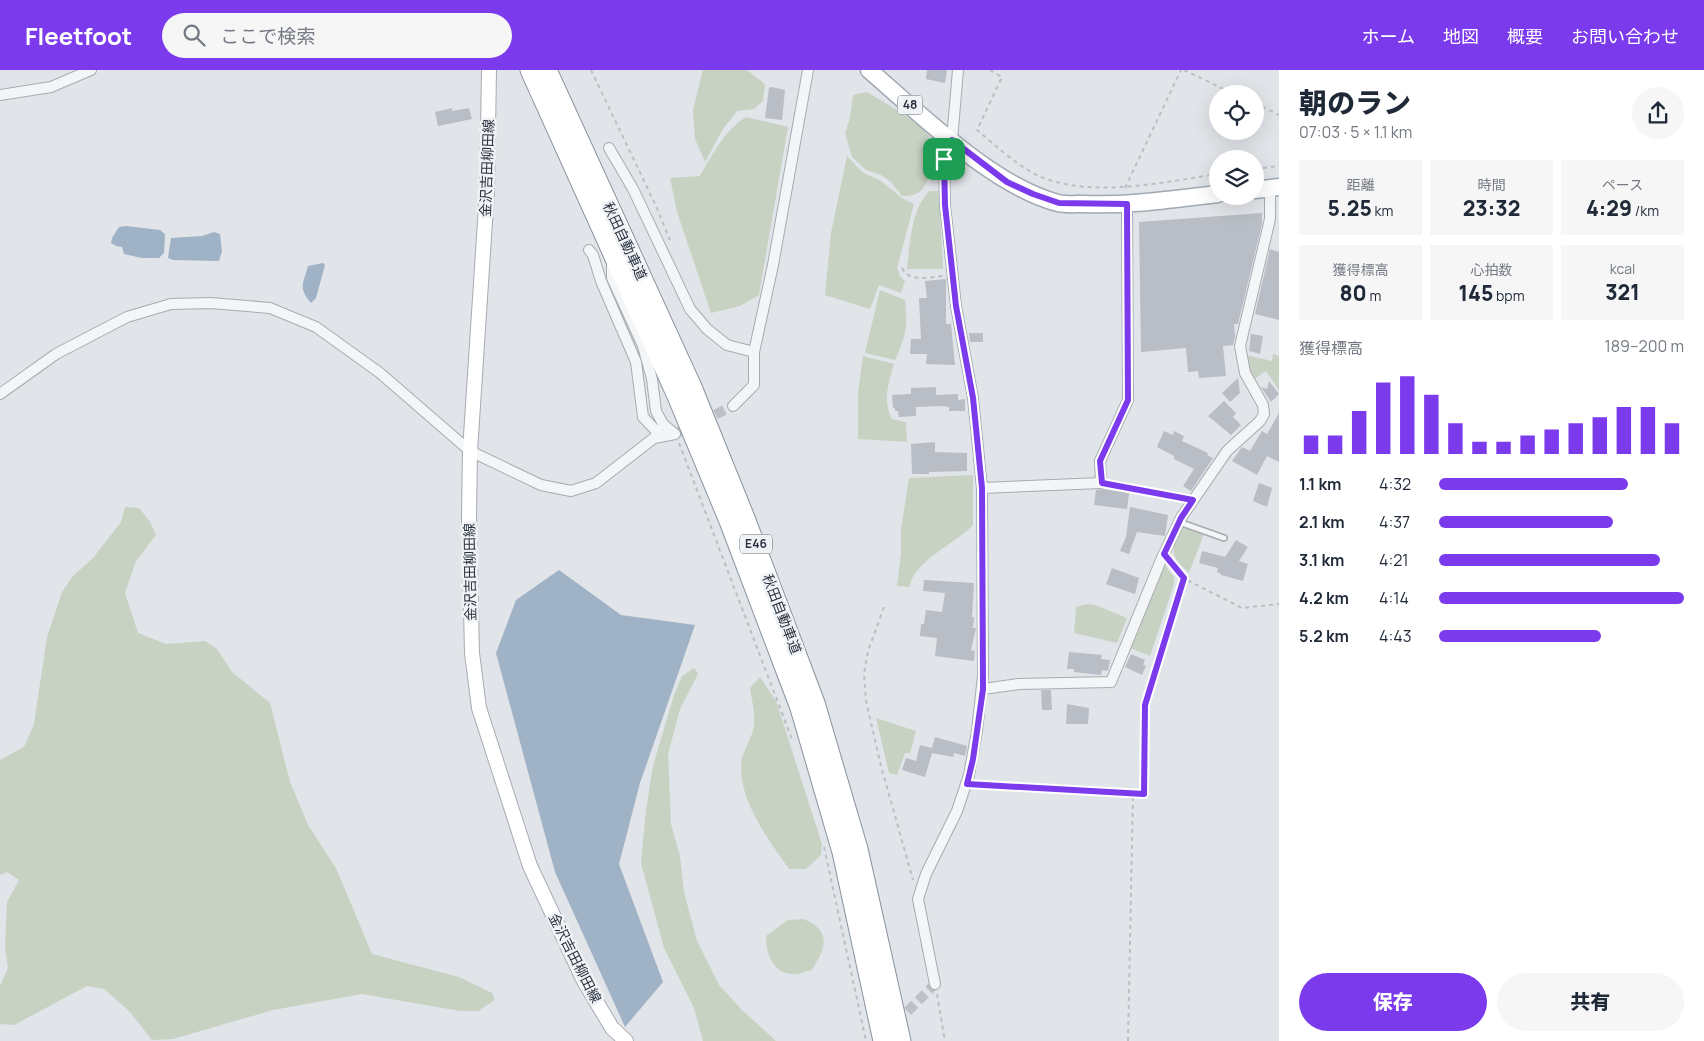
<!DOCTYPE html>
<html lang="ja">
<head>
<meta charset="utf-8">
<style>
	:root { --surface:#fff; --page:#f6f6f7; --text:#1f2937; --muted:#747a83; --accent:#7c3aed }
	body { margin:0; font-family:Manrope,"Noto Sans JP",sans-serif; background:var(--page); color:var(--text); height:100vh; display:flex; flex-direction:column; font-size:19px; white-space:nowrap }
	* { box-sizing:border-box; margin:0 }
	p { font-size:16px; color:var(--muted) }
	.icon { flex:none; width:28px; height:28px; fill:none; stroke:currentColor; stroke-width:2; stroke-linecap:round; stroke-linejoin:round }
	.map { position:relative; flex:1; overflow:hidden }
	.side { display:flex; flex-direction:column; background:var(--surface); width:425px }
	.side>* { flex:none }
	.controls { position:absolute; left:1209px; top:15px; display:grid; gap:10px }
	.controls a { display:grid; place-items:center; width:55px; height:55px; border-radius:50%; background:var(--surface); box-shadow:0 5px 20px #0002; font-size:25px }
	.pin { position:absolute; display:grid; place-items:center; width:42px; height:42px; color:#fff; margin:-21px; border-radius:10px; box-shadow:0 2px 8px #0006 }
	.round { display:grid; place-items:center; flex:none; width:52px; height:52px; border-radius:26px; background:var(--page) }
	.overview { display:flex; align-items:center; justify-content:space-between; height:85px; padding:0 20px }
	h1 { font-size:28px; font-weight:800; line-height:38px }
	.metrics { display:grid; grid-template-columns:repeat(3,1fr); gap:8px; height:85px; padding:5px 20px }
	.metrics div { display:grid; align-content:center; border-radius:0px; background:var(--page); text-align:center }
	.metrics b { font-size:21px; font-weight:800 }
	.metrics small { font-size:14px; font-weight:400 }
	.metrics p { font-size:14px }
	.chart { height:140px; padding:10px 20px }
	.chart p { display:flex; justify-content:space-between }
	.chart svg { width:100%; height:90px; margin-top:5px; stroke:var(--accent); stroke-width:6 }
	.button { display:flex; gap:10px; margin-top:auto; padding:10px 20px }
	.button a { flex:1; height:58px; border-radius:30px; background:var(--accent); color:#fff; font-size:20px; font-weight:800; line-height:58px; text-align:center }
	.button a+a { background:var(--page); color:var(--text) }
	ul { padding:0 20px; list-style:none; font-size:16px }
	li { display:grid; grid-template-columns:80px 60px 1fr; align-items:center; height:38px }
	li i { height:12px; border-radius:6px; background:var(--accent) }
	header { display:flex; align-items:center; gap:30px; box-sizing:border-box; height:70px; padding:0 25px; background:var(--accent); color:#fff }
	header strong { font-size:24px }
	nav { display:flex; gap:28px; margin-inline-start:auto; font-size:18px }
	.search { width:350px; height:45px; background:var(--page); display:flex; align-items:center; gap:12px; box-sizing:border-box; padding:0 18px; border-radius:28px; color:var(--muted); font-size:19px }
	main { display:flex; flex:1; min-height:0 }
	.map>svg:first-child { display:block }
</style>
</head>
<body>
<header>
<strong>Fleetfoot</strong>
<div class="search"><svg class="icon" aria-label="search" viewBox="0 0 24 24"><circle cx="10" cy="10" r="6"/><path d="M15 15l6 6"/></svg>ここで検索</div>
<nav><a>ホーム</a><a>地図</a><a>概要</a><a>お問い合わせ</a></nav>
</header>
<main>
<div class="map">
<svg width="1279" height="971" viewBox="0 0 1279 971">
	<rect width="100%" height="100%" fill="#e1e4e8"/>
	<path fill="#c7d2c3" d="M703,0H747L765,14L763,31L754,39L737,41L723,59L705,92L695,69L693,40Z
		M867,22C885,33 938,61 937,84C936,92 931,102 928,109C923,122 916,127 902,126L891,112L881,105L866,100L852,87L845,63L850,48L853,25Z
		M746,47L788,57L759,225L740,236L711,243L677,142L670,108L700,106C712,85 725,60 746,47Z
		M847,86L862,102L881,111L902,128L914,134L897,198L900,206L905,211L901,223L879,215L870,239L825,225L831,163Z
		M929,121H939L943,199H907C910,173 911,141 929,121Z
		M880,220L905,230C908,258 906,265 895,290L865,283Z
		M1273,284L1279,286V320L1266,301L1253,310L1246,285L1272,291Z
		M863,286L894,294C889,311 882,331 892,349L906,352L907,372L858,369V323Z
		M973,405V455C954,475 916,489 909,517L897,516L901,484V459L909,408Z
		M125,437L139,438L150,452L156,465L136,491L125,523L138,563L166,574L205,571L217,579L232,602L270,633L290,712L308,755L336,798L372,884L459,907L492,923L495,930L478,941H460L362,924L273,940L173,969L152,970L130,942L104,919L87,916L14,955L0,954V916L8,898L5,878L7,832L19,810L7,802L0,805V690L24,677L34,654L47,567L62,522L73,506L93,488L121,452Z
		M1182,455L1204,464L1189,503C1168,483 1171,480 1182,455Z
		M1165,495L1174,507V514L1150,586L1130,578Z
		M1087,534L1095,535L1127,548L1117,573L1074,563L1076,537Z
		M694,598L698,604L680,639L668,684L671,754L680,786L684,822L697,871L719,915L742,940L776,971H703L694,938L664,878L641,793L646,740L653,696L674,625L682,606Z
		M760,607L776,631L822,774L821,785L806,799H789C769,771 740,732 741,696C741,683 752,669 754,656C755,644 752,630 750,618Z
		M876,648L916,661L910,683H905L897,705L889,703Z
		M804,849C832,862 826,877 812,900C806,901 798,905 792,904C772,903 766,882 766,866L788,850Z"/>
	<path fill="#9fb2c6" d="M126,156L160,160L165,164L164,183L159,188H142L124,184L122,177L116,176L111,173L112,168L119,157Z
		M214,162L220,164L222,181L219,191L173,190L168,188L171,168L202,166Z
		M323,193L325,195L316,228L311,233C298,217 303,215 308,196Z
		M559,500L621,545L695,555L640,713L619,794L663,912L625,957L555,802L496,583L516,530Z"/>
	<path fill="#b9bdc5" d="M927,0H947L945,13L926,9Z
		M771,17L785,20L782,50L765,48L769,18Z
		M452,38V41L469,38L472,49L438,56L435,42Z
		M1262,143V154L1238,254H1234L1235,266L1233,275L1223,276L1226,306L1199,308L1198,301L1188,302L1186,278L1141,282L1139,152Z
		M1270,179L1279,182V250L1255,244Z
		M946,209V254H951L955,295L926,294L927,284H910L911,269H921L919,228H927L925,211Z
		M969,263H983V272H970Z
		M1251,264L1263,266L1260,284L1249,281Z
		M1238,308L1240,323L1230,332L1222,323Z
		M1269,311L1279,324L1271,332L1261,317L1267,319Z
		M936,317V325L958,324V330L965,329V341H949V337L941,336L916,337V346L899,347L898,341H895V338H893L892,325L911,324V318Z
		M1224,331L1236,343L1233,347L1241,355L1231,365L1208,346Z
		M1279,343V392L1267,386L1257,405L1232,391L1242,377L1250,381L1262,361L1267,364Z
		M1164,361L1173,365L1174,361L1184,366L1182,371L1208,383L1207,385L1213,388L1191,421L1183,416L1194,399L1174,389V386L1157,377Z
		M935,372V382L967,383V401L929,402V404H912L911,374Z
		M1259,413L1272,418L1267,437L1253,431Z
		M1104,419L1129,423L1127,439L1094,435L1096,420Z
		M1130,437L1168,445L1165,466L1137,462L1129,484L1120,481L1126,467Z
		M1236,470L1248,477L1239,491L1248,494L1243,511L1221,505V504L1217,502L1218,498L1199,493L1202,481L1225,487Z
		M1112,498L1139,508L1135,524L1106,514Z
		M924,510L974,513L972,547H974L973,558H976L971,580L975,581L974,591L935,586L937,568L920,566L921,554H924L926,540L942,542L945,523L923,521Z
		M1069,582L1102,585L1101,589L1110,590L1108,601L1102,600L1101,605L1074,602V599H1067Z
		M1131,584L1145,590L1143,595L1146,596L1142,605L1125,597Z
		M1041,620H1051L1052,640H1042Z
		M1067,634L1089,638L1088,654H1066Z
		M935,667L967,676L965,686L954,683L953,687L932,683L925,707L902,700L906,688L916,691L920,675L932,678Z"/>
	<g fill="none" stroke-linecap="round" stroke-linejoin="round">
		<path stroke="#bdc0c6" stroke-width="10" stroke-dasharray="10 5" stroke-linecap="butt" d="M675,364L733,336
			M897,952L935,914"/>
		<g stroke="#a7abb2" stroke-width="8">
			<path id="service" d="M1101,413L1193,430
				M1179,452L1224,468"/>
		</g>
		<g stroke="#a7abb2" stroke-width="12">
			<path id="minor" d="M0,25L51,17L91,0
				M609,78L633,119L690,239L707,259L727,275L754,282
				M589,180L593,185L601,211L636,292L643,347L661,366
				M612,193V208L643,276L652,309L656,341L663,354L675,364
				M0,324L56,284L127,247L171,234L211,233L270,238L316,257L380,303L470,381L541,415L571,421L596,413L654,368L675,364
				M733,336L754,315V282L773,195L808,0
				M982,418L1101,413L1100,391L1128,330L1127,134
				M983,619L1019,614L1111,612L1161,490L1181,448L1227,381L1260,351L1264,344L1263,335L1245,303L1240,276L1270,149V118
				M935,914L918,829L926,804L957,741L969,705L977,661L983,606L982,418L973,328L956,236L945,135L944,89L952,70L958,0"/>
		</g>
		<g stroke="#a7abb2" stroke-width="16">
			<path id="secondary" d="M489,0L487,121L470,381L469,446L472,583L479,638L530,796L584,911L612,958L626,971"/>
		</g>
		<g stroke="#a1a9b3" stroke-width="19">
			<path id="primary" d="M869,0C919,43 994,117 1058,133C1066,135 1076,134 1084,134C1129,136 1173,129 1218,124
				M1255,120L1279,117"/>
		</g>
		<g stroke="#89929e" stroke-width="21">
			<path id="motorway" d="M530,0L677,326L729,451L800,638L842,782L883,971
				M547,0L692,317L745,448L815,633L858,779L901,971"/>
		</g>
		<path stroke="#bbbec3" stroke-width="2" stroke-dasharray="4 4" stroke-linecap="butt" d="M591,0L656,136L670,170
			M990,0L1002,7L977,60C996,76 1023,101 1046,109C1098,127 1164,112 1218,104
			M1184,0L1234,24
			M1255,33L1279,45
			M1255,99L1279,96
			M1125,118L1181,0
			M902,198C910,213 929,207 943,206
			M679,373L793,672
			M1172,493L1183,508L1242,538L1279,534
			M884,537L868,581L864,604L866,631L881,696L913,810
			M977,715L1144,723L1145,635L1183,508
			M824,777L866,971
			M937,924L945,971
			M1128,971L1133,723"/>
		<use href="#service" stroke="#f3f5f7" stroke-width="5"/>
		<use href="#minor" stroke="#f3f5f7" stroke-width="10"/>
		<use href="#secondary" stroke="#fff" stroke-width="14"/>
		<use href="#primary" stroke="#fff" stroke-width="16"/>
		<use href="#motorway" stroke="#fff" stroke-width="19"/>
	</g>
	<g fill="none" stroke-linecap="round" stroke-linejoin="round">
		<g stroke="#fff" stroke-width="10">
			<path id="route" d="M952,70L1007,112L1033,124L1059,133L1127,134L1128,330L1100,391L1102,413L1193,430L1181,448L1164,484L1184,508L1145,635L1144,724L967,714L973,689L983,619L982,418L973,328L956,236L945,135L944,89Z"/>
		</g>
		<use href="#route" stroke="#7c3aed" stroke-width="6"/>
	</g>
	<g text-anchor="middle" stroke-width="5" stroke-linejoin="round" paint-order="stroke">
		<g fill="#f0f3f6" stroke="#666c76" stroke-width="1">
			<rect x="897.5" y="25.5" width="25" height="19" rx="4"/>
			<rect x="740" y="464.5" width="32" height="19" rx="4"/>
		</g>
		<g font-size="12" font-weight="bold" fill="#2b323f">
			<text x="910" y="39">48</text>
			<text x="756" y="478">E46</text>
		</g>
		<g font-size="14" fill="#2b323f" stroke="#f0f3f6">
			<text transform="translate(487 98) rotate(-88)" y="5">金沢吉田柳田線</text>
			<text transform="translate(625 171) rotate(65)" y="5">秋田自動車道</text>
			<text transform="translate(470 502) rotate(-91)" y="5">金沢吉田柳田線</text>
			<text transform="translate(782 544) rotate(69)" y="5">秋田自動車道</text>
			<text transform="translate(575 888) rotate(63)" y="5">金沢吉田柳田線</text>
		</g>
	</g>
</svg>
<div class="controls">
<a><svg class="icon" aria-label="locate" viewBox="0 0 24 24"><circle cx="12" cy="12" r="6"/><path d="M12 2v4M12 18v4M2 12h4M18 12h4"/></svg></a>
<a><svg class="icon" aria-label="layers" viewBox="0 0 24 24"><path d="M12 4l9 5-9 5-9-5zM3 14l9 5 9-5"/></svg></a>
</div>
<div class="pin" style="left:944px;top:89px;background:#1e9e55"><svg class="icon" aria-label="arrive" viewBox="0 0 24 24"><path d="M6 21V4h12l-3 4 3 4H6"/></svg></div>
</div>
<section class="side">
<div class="overview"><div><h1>朝のラン</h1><p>07:03 · 5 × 1.1 km</p></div><a class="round"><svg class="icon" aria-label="share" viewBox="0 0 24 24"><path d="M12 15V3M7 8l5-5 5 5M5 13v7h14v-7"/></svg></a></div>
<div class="metrics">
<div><p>距離</p><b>5.25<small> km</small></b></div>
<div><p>時間</p><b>23:32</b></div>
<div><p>ペース</p><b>4:29<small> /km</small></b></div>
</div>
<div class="metrics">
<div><p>獲得標高</p><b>80<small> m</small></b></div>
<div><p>心拍数</p><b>145<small> bpm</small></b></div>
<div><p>kcal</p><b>321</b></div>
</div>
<div class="chart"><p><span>獲得標高</span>189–200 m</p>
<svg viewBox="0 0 160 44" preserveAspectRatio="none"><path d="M5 44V35M15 44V35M25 44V23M35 44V9M45 44V6M55 44V15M65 44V29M75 44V38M85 44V38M95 44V35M105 44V32M115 44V29M125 44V26M135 44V21M145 44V21M155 44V29"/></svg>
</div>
<ul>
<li><b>1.1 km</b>4:32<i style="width:77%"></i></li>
<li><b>2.1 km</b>4:37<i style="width:71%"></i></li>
<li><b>3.1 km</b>4:21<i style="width:90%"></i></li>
<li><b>4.2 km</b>4:14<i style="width:100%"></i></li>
<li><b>5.2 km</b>4:43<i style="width:66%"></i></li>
</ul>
<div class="button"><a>保存</a><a>共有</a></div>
</section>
</main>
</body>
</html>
